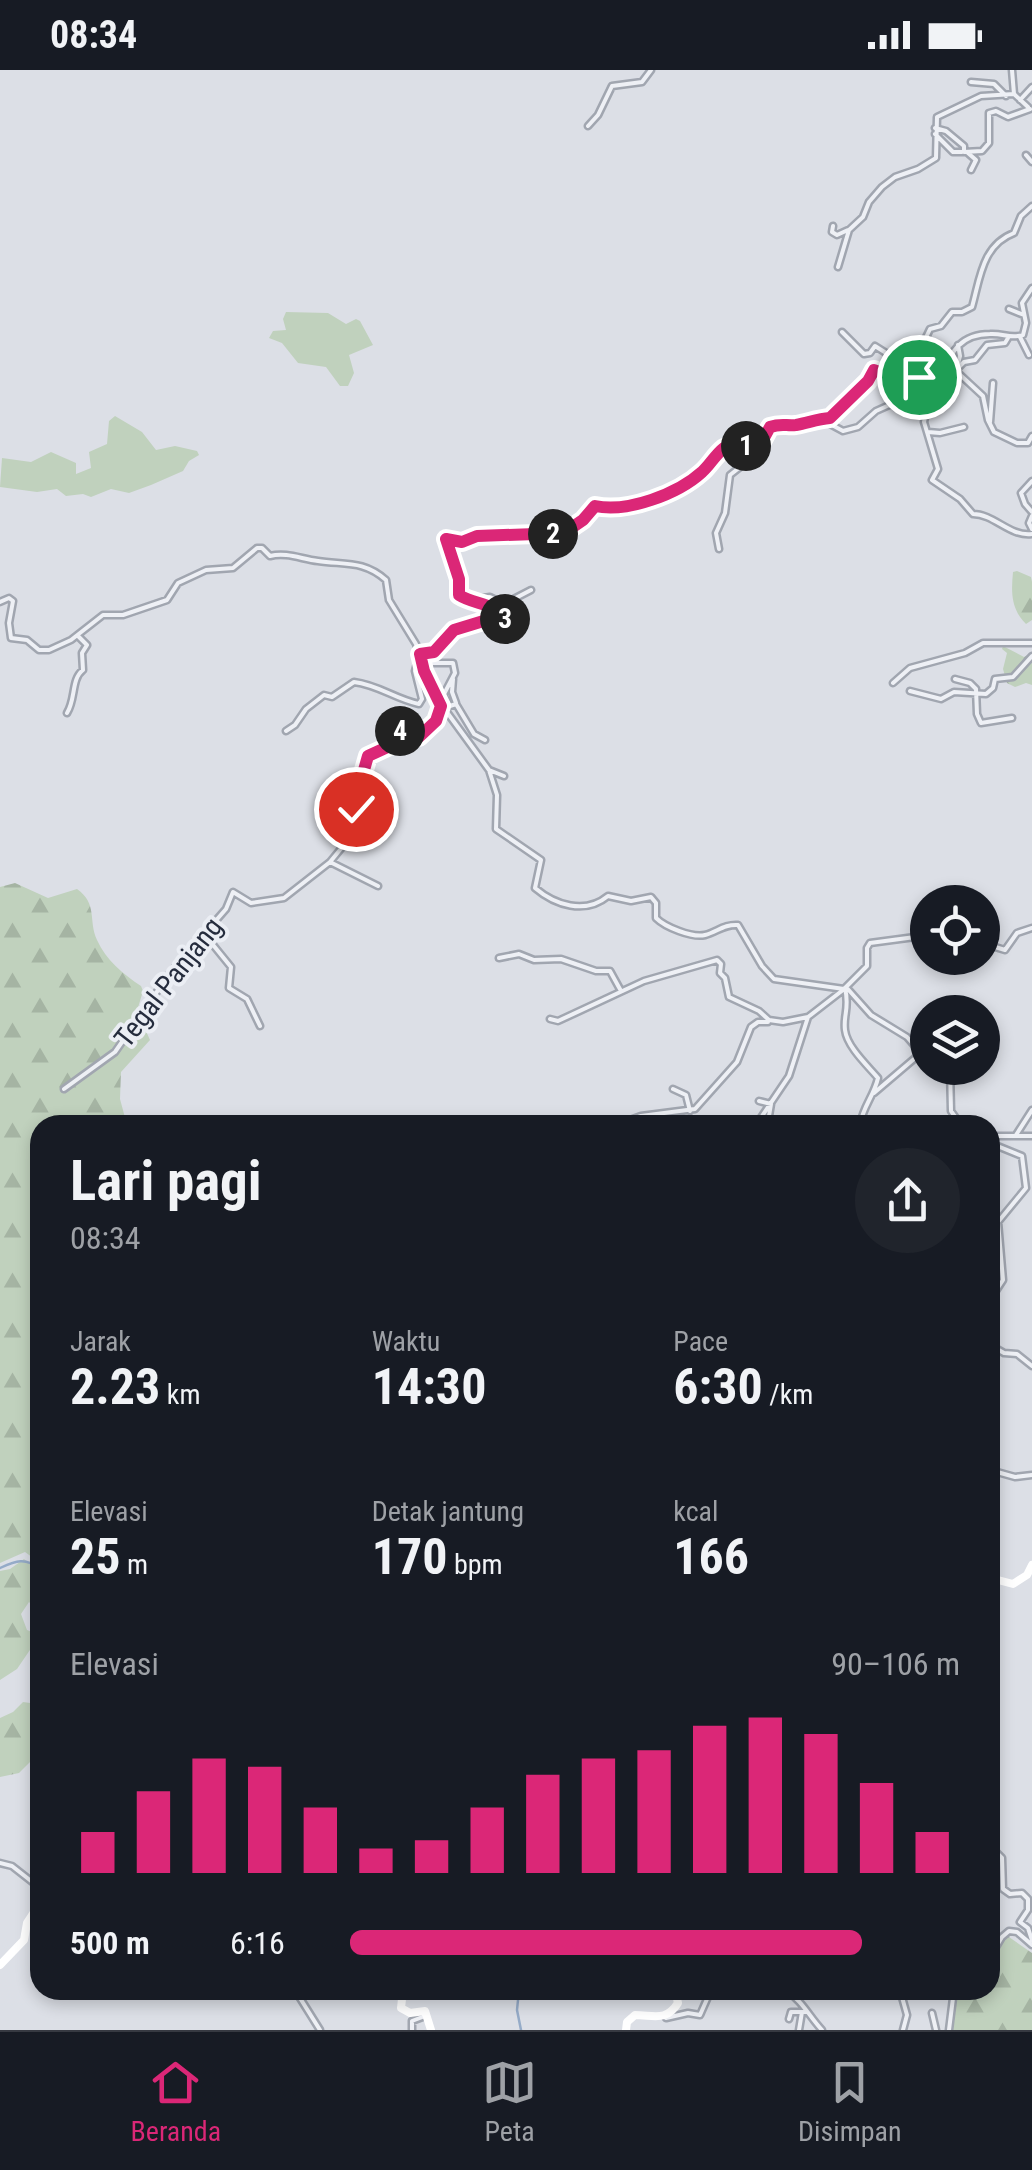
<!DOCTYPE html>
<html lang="id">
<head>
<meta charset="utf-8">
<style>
	:root { --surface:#171b24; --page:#20242c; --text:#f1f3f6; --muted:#9ea1a6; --line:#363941; --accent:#db2777 }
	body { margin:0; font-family:"Roboto Condensed",sans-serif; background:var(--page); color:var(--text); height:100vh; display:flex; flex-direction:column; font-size:38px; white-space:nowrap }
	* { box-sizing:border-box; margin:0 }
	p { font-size:32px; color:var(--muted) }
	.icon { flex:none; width:55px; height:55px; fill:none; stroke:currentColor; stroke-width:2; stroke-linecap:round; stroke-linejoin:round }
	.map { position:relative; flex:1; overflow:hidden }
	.panel { position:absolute; left:30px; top:1045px; width:970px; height:885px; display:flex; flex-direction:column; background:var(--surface); border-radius:30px; box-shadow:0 5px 15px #0003 }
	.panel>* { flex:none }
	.fabs { position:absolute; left:910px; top:815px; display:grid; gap:20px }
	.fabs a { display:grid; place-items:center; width:90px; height:90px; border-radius:50%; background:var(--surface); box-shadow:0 5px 15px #0003; font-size:50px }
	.pin { position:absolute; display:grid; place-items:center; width:85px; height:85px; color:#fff; margin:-42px; border:5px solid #fff; border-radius:50%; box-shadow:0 2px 10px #0007 }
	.km { position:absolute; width:50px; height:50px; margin:-25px; border-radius:50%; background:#222; color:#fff; font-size:28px; line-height:50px; text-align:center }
	.round { display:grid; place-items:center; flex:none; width:105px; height:105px; border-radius:52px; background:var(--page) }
	.head { display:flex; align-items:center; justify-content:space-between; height:170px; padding:0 40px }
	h1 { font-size:55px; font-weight:700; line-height:75px }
	.metrics { display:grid; grid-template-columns:repeat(3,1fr); gap:15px; height:170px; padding:10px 40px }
	.metrics div { display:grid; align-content:center }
	.metrics b { font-size:50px; font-weight:700 }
	.metrics small { font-size:28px; font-weight:400 }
	.metrics p { font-size:28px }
	.chart { height:280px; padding:20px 40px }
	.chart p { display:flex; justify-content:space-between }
	.chart svg { width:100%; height:180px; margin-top:10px; stroke:var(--accent); stroke-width:6 }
	ul { padding:0 40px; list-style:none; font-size:32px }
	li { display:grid; grid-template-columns:160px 120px 1fr; align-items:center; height:75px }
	li i { height:25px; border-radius:12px; background:var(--accent) }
	.status { display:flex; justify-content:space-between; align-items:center; height:70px; padding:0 50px; background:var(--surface); direction:ltr }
	.status svg { height:28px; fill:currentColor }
	.menu { display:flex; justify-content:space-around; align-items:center; height:140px; border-top:2px solid var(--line); background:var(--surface); font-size:28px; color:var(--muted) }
	.menu a { display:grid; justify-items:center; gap:5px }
	.menu .active { color:var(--accent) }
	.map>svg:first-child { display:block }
</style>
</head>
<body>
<div class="status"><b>08:34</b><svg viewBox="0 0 49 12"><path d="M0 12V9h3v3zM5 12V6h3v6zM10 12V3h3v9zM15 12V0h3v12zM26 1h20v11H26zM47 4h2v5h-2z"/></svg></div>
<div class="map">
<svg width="1032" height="1960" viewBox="0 0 1032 1960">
	<defs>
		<pattern id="forest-firs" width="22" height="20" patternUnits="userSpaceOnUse" patternTransform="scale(2.5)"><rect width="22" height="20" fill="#c0d1bd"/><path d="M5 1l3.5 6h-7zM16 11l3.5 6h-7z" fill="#a5b4a3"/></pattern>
	</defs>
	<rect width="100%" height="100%" fill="#dcdfe6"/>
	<path fill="#c0d1bd" d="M286,242L328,243L346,254L356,249L360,251L373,275L349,285L354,303L348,316H340L326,297L298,293L282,273L269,268L273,261L286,260L283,249Z
		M115,346L142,362L156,380L175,376L197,381L199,385L189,391L183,401L151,415L129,423L111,419L91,427L83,424L66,426L57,419L37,422L0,417L2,388L31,392L51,382L76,393V404L91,398L89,382L107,374L109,351Z"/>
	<path fill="url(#forest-firs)" d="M1017,501L1031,507L1032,512V550L1026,554C1011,539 1011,523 1013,502Z
		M1003,576L1024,587L1032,583V615L1026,613L1015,617L1007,613L1003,599L1007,583L1002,579Z
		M15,813L48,828L77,819C98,834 88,850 97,870C106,890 123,904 141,916L143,921L137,941L150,970L121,1002L120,1029L127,1055H40V1493L25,1482L0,1493V817Z
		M24,1489L40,1503V1543L29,1532L21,1544L27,1560L32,1562L34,1574L17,1599L0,1610V1501L10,1499Z
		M23,1632L30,1633L40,1646V1682L19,1703L0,1707V1648L13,1642Z
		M1006,1865L1032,1883V1960H953L955,1922L990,1920V1889Z"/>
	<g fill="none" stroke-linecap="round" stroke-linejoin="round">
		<path stroke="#95abc8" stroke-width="2.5" d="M0,1498C16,1491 25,1487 40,1499
			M519,1920L517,1940L521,1960"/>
		<g stroke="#a1a6b0" stroke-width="9">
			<path id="street" d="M1012,0L1014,24L1028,37
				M971,12L994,14L1006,26
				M1020,30L1032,17
				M588,56L598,45L612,16L642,12L651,0
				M935,58L946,61L964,76V82L982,81L989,73V43L996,41L1008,47L1030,39
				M935,64L953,82H962
				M968,83L976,90L971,100
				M1026,85L1032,92
				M833,156L832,162L837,165L848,160
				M838,197L849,160L863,147L869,132L882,117L895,107L918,99L936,88L937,47L981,26L1014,24
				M1009,239L1024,245
				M842,262L864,284L870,283L875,276L894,288V299
				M1020,267L1029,285
				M958,275L960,286L956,301L983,326L988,350L994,362L1017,373H1028L1032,366
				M958,298L964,292L975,290L987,275L1005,273L1008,268
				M901,299L903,279
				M928,307H918L911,299L930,259L941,256L952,242H962L972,237C980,209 982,175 1014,163L1021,146L1032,136
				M924,311L932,315L924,352L938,399L932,410L960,429L973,444C994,444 1010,467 1032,464
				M826,350C841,342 868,315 874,300C888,307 898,294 911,299
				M990,352L993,313
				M928,362L940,363L964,357
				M1032,411L1021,423L1025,434L1032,442
				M1032,446L1029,453L1032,459
				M719,479L716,463L725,443L730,405L744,394L753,379
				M476,529L490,527L504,534L531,520
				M0,532L9,528L13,531L9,553L11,568L27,570L39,580H49L71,570L103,545H123L167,530L178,513L206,500L233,498L257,478H262L270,486C287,482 301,489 318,491C344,495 364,490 386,510L389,530L416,574L424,601L441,636L436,651L419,667L400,661L394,674L367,689L362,707L353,721L358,758L330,792L284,828L251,833L233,822L226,839L170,903L115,982L64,1019
				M420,583L434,582L454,559L490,549L500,555L506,553C495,531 473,538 457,522L459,509L447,468L463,472L477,466L564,463L578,455L595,436C627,443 674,424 700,404C711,396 714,381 728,377C739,373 749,378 759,379L766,361L782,353L796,355L819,348L843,361L858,357L876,341L905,328L917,312L943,305C950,281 962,264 990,264C1003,263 1010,269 1023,265L1026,253L1022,233L1032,218
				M453,609L452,622L456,633
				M955,609L970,613L976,619L977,644L981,653L1012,648
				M893,613L910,598L965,583L983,573H1032
				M910,621L941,629L954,622L986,624L993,618L995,609L1013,607L1032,586
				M67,643C76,629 71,609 83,600L82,583L87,575L78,566
				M286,661L295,655L306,639L324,625L332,627L354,612C379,615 395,629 419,634L422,629L415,601L417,593H453L455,603L443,626
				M485,670L474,664L456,634L450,636L443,626L441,634L489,700L497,725L496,759L541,790L535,818C555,835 585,845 608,826L631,831L651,827L656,833V848C665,857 692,868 705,865C717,862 724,854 738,855L762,896L774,909L844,919
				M489,700L504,706
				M330,792L378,816
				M205,865L231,897L229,918L247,929L260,956
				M982,873L1005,880L1017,863L1032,858
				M499,888L519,884L534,890L561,889L596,901H610L621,921
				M846,917L871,945L907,967L921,983L928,985
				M845,918C850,938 843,945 845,960C847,977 868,996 878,1008C874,1026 863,1036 860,1055
				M550,949L558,951L644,911L717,890L721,894L720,903L725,908L729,927L759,941L769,950L783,952L808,947L843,920L867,896V878L870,873L915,867L928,868
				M950,998L951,1041L961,1055
				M673,1019L686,1025L690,1041
				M874,1023L921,983
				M759,1031L771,1034L768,1052
				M602,1050L619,1054L641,1046L695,1039L737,992L751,957L758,952H768
				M756,1055L789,1006L808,947
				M1016,1065L1032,1040
				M990,1066H1032
				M990,1073L1022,1086L1026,1118L998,1152L1003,1210L990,1230
				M990,1275L1004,1283L1017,1284L1032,1296
				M990,1400L1015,1407L1032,1405
				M990,1783L996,1782L1002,1788L1003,1819L1010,1824L1022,1823L1028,1829V1840L1020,1852L1028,1858L1032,1870
				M0,1793L12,1796L40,1818
				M990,1887L1002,1867L1009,1861L1017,1862L1032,1875
				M295,1920L320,1960
				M785,1920C803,1931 808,1945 822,1960
				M900,1920L907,1945L903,1960
				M932,1943L936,1960
				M666,1948L688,1943L700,1945L711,1920
				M789,1949L791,1942H805
				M412,1960V1951L425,1946
				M799,1960L802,1942
				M949,1960L954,1920"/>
		</g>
		<use href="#street" stroke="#eef0f5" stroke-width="4"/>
		<path stroke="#fff" stroke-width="8" d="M990,1513L998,1510L1013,1514L1027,1505L1032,1495
			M0,1895L24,1870L27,1853L40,1833
			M403,1920L401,1938L410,1943L425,1941L431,1960
			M626,1960L627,1952L635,1945C654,1945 666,1952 678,1933L675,1920"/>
	</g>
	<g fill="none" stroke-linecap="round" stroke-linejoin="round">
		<g stroke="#fff" stroke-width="20">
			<path id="route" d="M356,739L353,721L362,707L368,686L394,674L400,661L419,667L436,651L441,636L424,601L420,584L434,582L454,560L490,549L500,555L506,553C497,531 476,536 459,525V509L446,469L462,472L477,466L564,463L583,450L595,436C627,443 678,424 702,402C710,395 715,385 724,378L744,375L758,379L770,357C781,353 786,356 796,355C808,353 817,349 830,348L868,311L874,300L884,304L906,297L919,307"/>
		</g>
		<use href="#route" stroke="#db2777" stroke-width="12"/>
	</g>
	<g text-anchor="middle" stroke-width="8" stroke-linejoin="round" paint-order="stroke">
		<g font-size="28" fill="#252c3d" stroke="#ebeef4">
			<text transform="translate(168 912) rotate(-52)" y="10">Tegal Panjang</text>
		</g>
	</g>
</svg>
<div class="fabs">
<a><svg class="icon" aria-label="locate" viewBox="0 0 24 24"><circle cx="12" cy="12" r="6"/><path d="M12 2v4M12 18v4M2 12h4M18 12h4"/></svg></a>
<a><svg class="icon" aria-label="layers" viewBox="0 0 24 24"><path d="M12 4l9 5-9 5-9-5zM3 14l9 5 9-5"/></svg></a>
</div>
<div class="pin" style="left:919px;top:307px;background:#1e9e55"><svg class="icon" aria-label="arrive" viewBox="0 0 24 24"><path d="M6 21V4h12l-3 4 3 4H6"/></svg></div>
<div class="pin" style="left:356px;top:739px;background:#d93025"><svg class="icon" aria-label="check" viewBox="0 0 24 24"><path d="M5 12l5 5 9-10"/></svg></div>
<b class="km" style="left:746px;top:376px">1</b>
<b class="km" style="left:553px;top:464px">2</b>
<b class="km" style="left:505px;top:549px">3</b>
<b class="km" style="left:400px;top:661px">4</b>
<section class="panel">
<div class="head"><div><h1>Lari pagi</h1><p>08:34</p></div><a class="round"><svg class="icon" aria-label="share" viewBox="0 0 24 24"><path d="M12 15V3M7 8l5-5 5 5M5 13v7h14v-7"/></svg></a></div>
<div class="metrics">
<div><p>Jarak</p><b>2.23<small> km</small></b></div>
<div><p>Waktu</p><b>14:30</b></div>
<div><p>Pace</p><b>6:30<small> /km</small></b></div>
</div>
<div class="metrics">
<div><p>Elevasi</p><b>25<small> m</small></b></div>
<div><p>Detak jantung</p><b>170<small> bpm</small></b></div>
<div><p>kcal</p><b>166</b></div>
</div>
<div class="chart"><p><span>Elevasi</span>90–106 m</p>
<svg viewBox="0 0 160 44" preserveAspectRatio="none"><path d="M5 44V34M15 44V24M25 44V16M35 44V18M45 44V28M55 44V38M65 44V36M75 44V28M85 44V20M95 44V16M105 44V14M115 44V8M125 44V6M135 44V10M145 44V22M155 44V34"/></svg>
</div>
<ul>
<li><b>500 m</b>6:16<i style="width:84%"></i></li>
</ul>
</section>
</div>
<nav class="menu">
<a class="active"><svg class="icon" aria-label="home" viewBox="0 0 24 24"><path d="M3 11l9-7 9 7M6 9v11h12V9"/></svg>Beranda</a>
<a><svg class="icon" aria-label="map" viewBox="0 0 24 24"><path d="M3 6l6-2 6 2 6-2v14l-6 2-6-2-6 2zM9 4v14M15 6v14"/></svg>Peta</a>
<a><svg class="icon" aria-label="saved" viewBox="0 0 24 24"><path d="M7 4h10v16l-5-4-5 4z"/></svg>Disimpan</a>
</nav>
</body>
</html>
